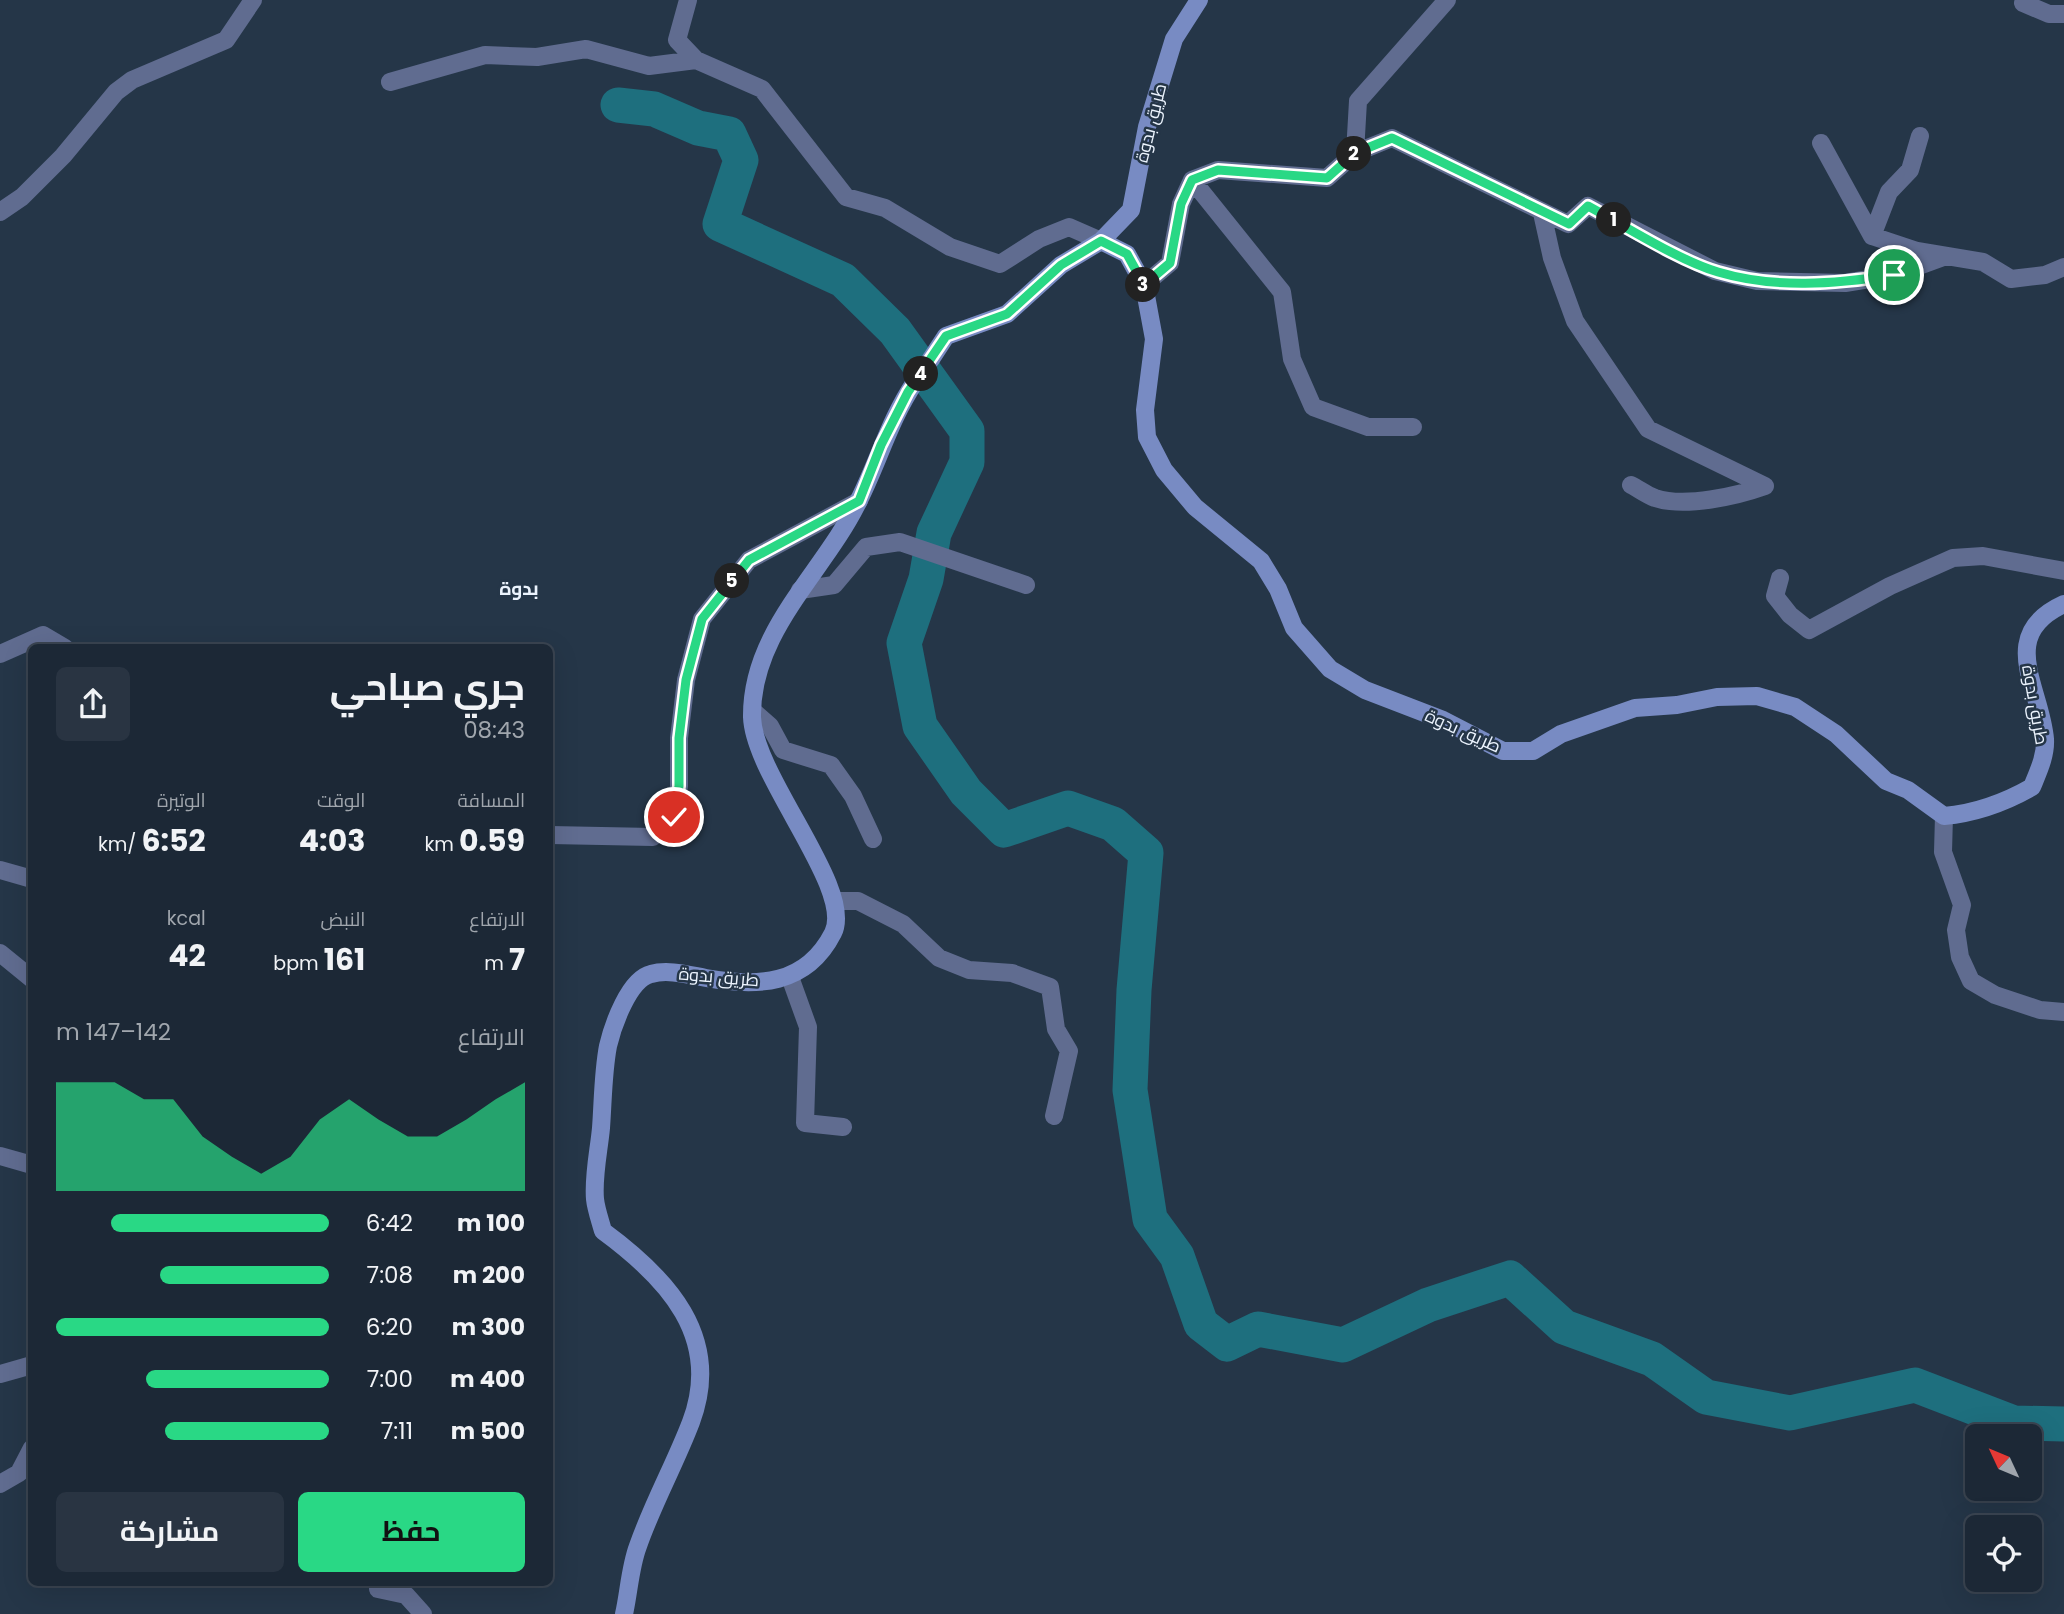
<!DOCTYPE html>
<html lang="ar">
<head>
<meta charset="utf-8">
<style>
	:root { --surface:#1c2836; --page:#293442; --text:#f1f3f6; --muted:#a0a6ad; --line:#3a4451; --accent:#29d885 }
	body { margin:0; font-family:Poppins,Cairo,sans-serif; background:var(--page); color:var(--text); direction:rtl; height:100vh; display:flex; flex-direction:column; font-size:26px; white-space:nowrap }
	* { box-sizing:border-box; margin:0 }
	p { font-size:23px; color:var(--muted) }
	.icon { flex:none; width:38px; height:38px; fill:none; stroke:currentColor; stroke-width:2; stroke-linecap:round; stroke-linejoin:round }
	.map { position:relative; flex:1; overflow:hidden; direction:ltr }
	.details { position:absolute; left:28px; top:644px; width:525px; height:942px; display:flex; flex-direction:column; background:var(--surface); border-radius:10px; box-shadow:0 7px 28px #0002,0 0 0 2px var(--line); direction:rtl }
	.details>* { flex:none }
	.needle { width:46px; rotate:314deg }
	.controls { position:absolute; left:1965px; top:1424px; display:grid; gap:14px }
	.controls a { display:grid; place-items:center; width:77px; height:77px; border-radius:10px; background:var(--surface); box-shadow:0 7px 28px #0002,0 0 0 2px var(--line); font-size:35px }
	.pin { position:absolute; display:grid; place-items:center; width:60px; height:60px; color:#fff; margin:-30px; border:4px solid #fff; border-radius:50%; box-shadow:0 2px 7px #0007 }
	.km { position:absolute; width:35px; height:35px; margin:-18px; border-radius:50%; background:#222; color:#fff; font-size:19px; line-height:35px; text-align:center }
	.round { display:grid; place-items:center; flex:none; width:74px; height:74px; border-radius:10px; background:var(--page) }
	.summary { display:flex; align-items:center; justify-content:space-between; height:119px; padding:0 28px }
	h1 { font-size:38px; font-weight:700; line-height:52px }
	.metrics { display:grid; grid-template-columns:repeat(3,1fr); gap:10px; height:119px; padding:7px 28px }
	.metrics div { display:grid; align-content:center }
	.metrics b { font-size:30px; font-weight:700 }
	.metrics small { font-size:19px; font-weight:400 }
	.metrics p { font-size:19px }
	.chart { height:196px; padding:14px 28px }
	.chart p { display:flex; justify-content:space-between }
	.chart svg { width:100%; height:126px; margin-top:7px; fill:var(--accent); opacity:.7 }
	.cta { display:flex; gap:14px; margin-top:auto; padding:14px 28px }
	.cta a { flex:1; height:80px; border-radius:10px; background:var(--accent); color:#111; font-size:28px; font-weight:700; line-height:80px; text-align:center }
	.cta a+a { background:var(--page); color:var(--text) }
	ul { padding:0 28px; list-style:none; font-size:23px }
	li { display:grid; grid-template-columns:112px 84px 1fr; align-items:center; height:52px }
	li i { height:18px; border-radius:9px; background:var(--accent) }
	.map>svg:first-child { display:block }
</style>
</head>
<body>
<div class="map">
<svg width="2064" height="1614" viewBox="0 0 2064 1614">
	<rect width="100%" height="100%" fill="#253648"/>
	<g fill="none" stroke-linecap="round" stroke-linejoin="round">
		<path stroke="#1e6f7e" stroke-width="35" d="M618,105L654,109L698,128L729,134L741,160L720,224L843,280L895,331L967,431V462L934,533L926,579L904,643L920,726L966,792L1004,830L1068,808L1113,824L1146,853L1134,990L1130,1090L1150,1219L1177,1256L1201,1324L1227,1344L1258,1329L1343,1345L1428,1305L1510,1278L1564,1327L1652,1359L1706,1397L1790,1413L1915,1385L2014,1423L2064,1424"/>
		<path stroke="#606c90" stroke-width="18" d="M688,0L677,40L696,60L762,89L846,197L885,208L950,247L1000,264L1039,239L1069,227L1101,241
			M2025,0L2023,3L2049,14H2064
			M390,82L485,55L537,57L586,49L649,66L696,60
			M1821,143L1872,236L1917,251L1983,262L2011,279L2045,275L2064,267
			M1355,153L1358,101L1447,0
			M1192,180L1282,292L1292,359L1313,407L1368,427H1413
			M0,212L22,197L63,156L116,92L132,80L226,40L253,0
			M1542,213L1552,258L1575,321L1648,429L1765,486C1737,496 1685,508 1655,498C1647,495 1639,489 1631,485
			M1872,236L1889,192L1910,170L1920,136
			M1144,285L1170,263L1181,204L1192,180L1218,170L1327,178L1355,153L1392,138L1568,224L1588,206L1715,271L1757,281L1845,283L1894,275L1946,256
			M915,382L931,359
			M1780,578L1775,596L1790,615L1809,630L1890,586L1953,558L1983,556L2064,571
			M800,590L834,585L866,547L900,542L1026,585
			M0,654L43,635L65,648
			M753,711L770,726L783,750L831,765L853,796L873,839
			M1944,816L1943,852L1962,905L1956,930L1960,957L1971,981L1995,995L2040,1010L2064,1012
			M550,835L653,837L674,817L679,786V738L686,680L702,619L749,560L859,501
			M0,870L32,879
			M835,901H858L903,924L939,958L969,970L1012,973L1050,987L1056,1029L1069,1051L1054,1116
			M0,953L32,979
			M790,977L808,1027L805,1123L843,1127
			M0,1156L32,1165
			M0,1374L32,1365
			M0,1484L19,1473L32,1448
			M378,1589L406,1595L423,1614"/>
		<path stroke="#788bc3" stroke-width="18" d="M1101,241L1131,210L1147,127L1174,39L1199,0
			M931,359L946,336L1007,314L1061,265L1101,241L1127,254L1144,285L1154,339L1145,410L1147,437L1164,470L1195,507L1261,561L1278,589L1294,628L1330,669L1365,690L1443,720L1503,751H1533L1561,734L1635,708L1677,705L1717,697L1757,696L1795,707L1836,734L1886,781L1908,790L1944,816C1977,813 2004,803 2032,787C2038,772 2046,756 2045,739C2041,688 1996,635 2064,604
			M624,1614C629,1592 630,1567 638,1546C653,1503 675,1464 691,1422C723,1337 667,1278 603,1231C600,1220 596,1209 595,1199C593,1176 599,1150 601,1128C603,1101 603,1072 608,1046C613,1025 629,979 651,974C668,969 689,975 706,978C757,987 806,986 833,933C855,889 754,777 752,717C751,630 824,573 859,500C879,460 890,419 915,382"/>
	</g>
	<g fill="none" stroke-linecap="round" stroke-linejoin="round">
		<g stroke="#fff" stroke-width="14">
			<path id="route" d="M674,817L679,786V738L686,680L702,619L749,560L859,501L881,445L908,392L946,336L1007,314L1061,265L1101,241L1127,254L1144,285L1170,263L1181,204L1192,180L1218,170L1327,178L1355,153L1392,138L1569,224L1588,206C1625,226 1680,261 1718,272C1775,289 1835,284 1894,275"/>
		</g>
		<use href="#route" stroke="#29d885" stroke-width="9"/>
	</g>
	<g text-anchor="middle" stroke-width="5" stroke-linejoin="round" paint-order="stroke">
		<g font-size="18" fill="#ebf3fd" stroke="#253648">
			<text transform="translate(1151 123) rotate(-76)" y="6">طريق بدوة</text>
			<text transform="translate(2035 705) rotate(80)" y="6">طريق بدوة</text>
			<text transform="translate(1463 731) rotate(24)" y="6">طريق بدوة</text>
			<text transform="translate(719 977) rotate(5)" y="6">طريق بدوة</text>
		</g>
		<g font-size="19" font-weight="bold" fill="#ebf3fd" stroke="#253648">
			<text x="519" y="595">بدوة</text>
		</g>
	</g>
</svg>
<div class="controls">
<a><svg class="needle" viewBox="-14 -14 28 28"><path d="M0-13l5 13h-10z" fill="#e53935"/><path d="M0 13l5-13h-10z" fill="#a0a6ad"/></svg></a>
<a><svg class="icon" aria-label="locate" viewBox="0 0 24 24"><circle cx="12" cy="12" r="6"/><path d="M12 2v4M12 18v4M2 12h4M18 12h4"/></svg></a>
</div>
<div class="pin" style="left:1894px;top:275px;background:#1e9e55"><svg class="icon" aria-label="arrive" viewBox="0 0 24 24"><path d="M6 21V4h12l-3 4 3 4H6"/></svg></div>
<div class="pin" style="left:674px;top:817px;background:#d93025"><svg class="icon" aria-label="check" viewBox="0 0 24 24"><path d="M5 12l5 5 9-10"/></svg></div>
<b class="km" style="left:1614px;top:220px">1</b>
<b class="km" style="left:1354px;top:154px">2</b>
<b class="km" style="left:1143px;top:285px">3</b>
<b class="km" style="left:921px;top:374px">4</b>
<b class="km" style="left:732px;top:581px">5</b>
<section class="details">
<div class="summary"><div><h1>جري صباحي</h1><p>08:43</p></div><a class="round"><svg class="icon" aria-label="share" viewBox="0 0 24 24"><path d="M12 15V3M7 8l5-5 5 5M5 13v7h14v-7"/></svg></a></div>
<div class="metrics">
<div><p>المسافة</p><b>0.59<small> km</small></b></div>
<div><p>الوقت</p><b>4:03</b></div>
<div><p>الوتيرة</p><b>6:52<small> /km</small></b></div>
</div>
<div class="metrics">
<div><p>الارتفاع</p><b>7<small> m</small></b></div>
<div><p>النبض</p><b>161<small> bpm</small></b></div>
<div><p>kcal</p><b>42</b></div>
</div>
<div class="chart"><p><span>الارتفاع</span>142–147 m</p>
<svg viewBox="0 0 160 44" preserveAspectRatio="none"><path d="M0 44V6L10 6L20 6L30 12L40 12L50 25L60 32L70 38L80 32L90 19L100 12L110 19L120 25L130 25L140 19L150 12L160 6V44z"/></svg>
</div>
<ul>
<li><b>100 m</b>6:42<i style="width:80%"></i></li>
<li><b>200 m</b>7:08<i style="width:62%"></i></li>
<li><b>300 m</b>6:20<i style="width:100%"></i></li>
<li><b>400 m</b>7:00<i style="width:67%"></i></li>
<li><b>500 m</b>7:11<i style="width:60%"></i></li>
</ul>
<div class="cta"><a>حفظ</a><a>مشاركة</a></div>
</section>
</div>
</body>
</html>
